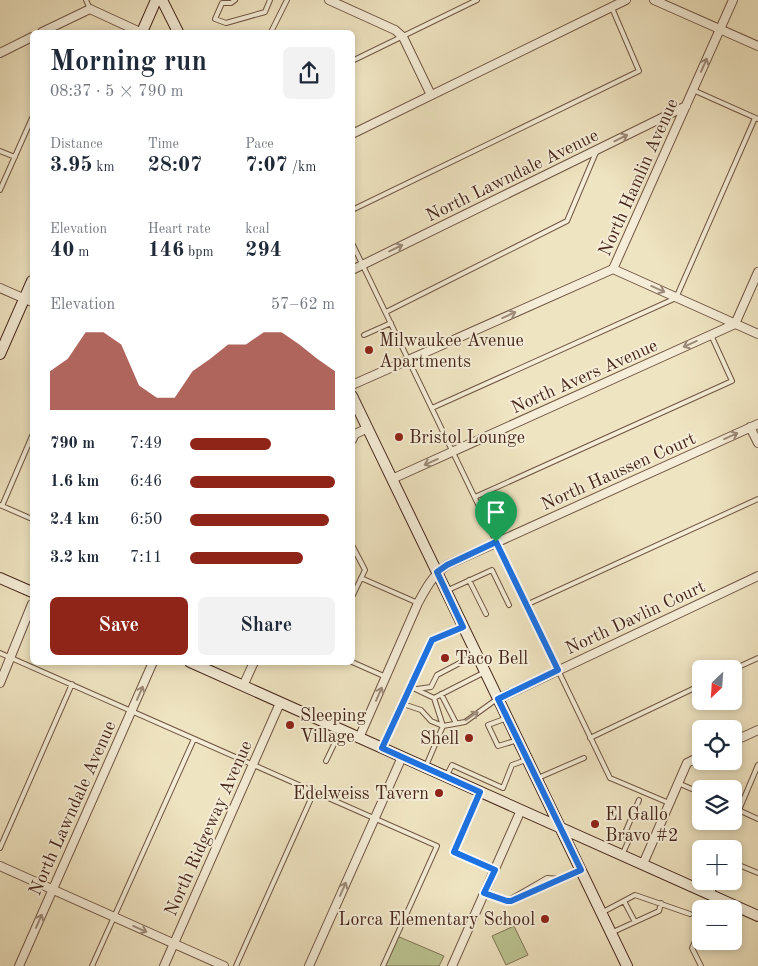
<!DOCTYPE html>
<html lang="en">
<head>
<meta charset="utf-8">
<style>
	:root { --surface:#fff; --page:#f2f2f3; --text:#1f2937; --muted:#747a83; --accent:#8f2418 }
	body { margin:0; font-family:"Old Standard TT",serif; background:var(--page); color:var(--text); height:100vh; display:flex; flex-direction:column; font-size:19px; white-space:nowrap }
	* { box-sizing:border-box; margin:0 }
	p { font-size:16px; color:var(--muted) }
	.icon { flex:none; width:28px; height:28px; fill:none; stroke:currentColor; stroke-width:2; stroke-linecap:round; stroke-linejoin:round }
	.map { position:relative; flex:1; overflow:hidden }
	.panel { position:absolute; left:30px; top:30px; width:325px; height:635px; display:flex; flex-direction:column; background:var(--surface); border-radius:8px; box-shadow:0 2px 8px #0003 }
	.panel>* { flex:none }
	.needle { width:32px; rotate:205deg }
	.controls { position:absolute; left:692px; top:660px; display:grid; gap:10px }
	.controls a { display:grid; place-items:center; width:50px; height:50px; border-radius:8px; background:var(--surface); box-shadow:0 2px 8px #0003; font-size:25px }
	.pin { position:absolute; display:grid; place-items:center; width:42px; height:42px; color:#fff; margin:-51px -21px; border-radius:50% 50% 50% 0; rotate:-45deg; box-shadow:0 0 5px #0007 }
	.pin .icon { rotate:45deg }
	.round { display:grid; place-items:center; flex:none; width:52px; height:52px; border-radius:8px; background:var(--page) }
	.headline { display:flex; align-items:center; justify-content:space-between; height:85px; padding:0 20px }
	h1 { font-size:28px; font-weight:600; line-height:38px }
	.figures { display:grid; grid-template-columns:repeat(3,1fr); gap:8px; height:85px; padding:5px 20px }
	.figures div { display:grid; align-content:center }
	.figures b { font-size:21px; font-weight:600 }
	.figures small { font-size:14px; font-weight:400 }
	.figures p { font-size:14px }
	.chart { height:140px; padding:10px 20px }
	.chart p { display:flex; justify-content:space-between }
	.chart svg { width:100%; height:90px; margin-top:5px; fill:var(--accent); opacity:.7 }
	.button { display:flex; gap:10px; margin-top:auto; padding:10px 20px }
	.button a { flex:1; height:58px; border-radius:8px; background:var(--accent); color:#fff; font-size:20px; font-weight:600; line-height:58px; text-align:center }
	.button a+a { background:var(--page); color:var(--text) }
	ul { padding:0 20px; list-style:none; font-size:16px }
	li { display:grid; grid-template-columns:80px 60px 1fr; align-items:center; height:38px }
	li i { height:12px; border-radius:6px; background:var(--accent) }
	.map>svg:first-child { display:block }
</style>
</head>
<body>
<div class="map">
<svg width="758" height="966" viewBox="0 0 758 966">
	<rect width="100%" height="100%" fill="#efe4c1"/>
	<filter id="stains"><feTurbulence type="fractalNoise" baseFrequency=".004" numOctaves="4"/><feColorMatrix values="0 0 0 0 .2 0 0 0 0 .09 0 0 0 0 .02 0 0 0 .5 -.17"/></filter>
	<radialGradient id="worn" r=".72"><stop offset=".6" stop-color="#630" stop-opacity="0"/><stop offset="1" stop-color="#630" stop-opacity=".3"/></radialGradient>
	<path fill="#bbc492" stroke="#807556" d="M514,926L528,955L506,965L492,936Z
		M397,936L444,956L439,966H384Z"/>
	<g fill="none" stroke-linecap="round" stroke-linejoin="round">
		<g stroke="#6f5644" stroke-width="6">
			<path id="lane" d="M86,0L90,9
				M235,0L231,3H222L215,19L226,23L265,12L270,0
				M271,32L287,0
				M352,61L477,0
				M693,90L758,119
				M0,151L15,157
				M0,190L32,118
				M352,210L639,71L612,8
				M352,243L610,778L669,803
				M386,312L567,221L597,150
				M364,335L391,323
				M432,408L676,298L755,118
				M475,497L732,381L711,335
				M0,505L32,519
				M2,506L32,436
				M352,545L365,570L352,597
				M361,578L418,603
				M469,580L486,614
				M446,591L492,570L509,605
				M526,605L758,499
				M0,653L437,846L383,966
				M352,662L386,677
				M734,669L758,658
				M411,687L434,698
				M417,689L431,687L437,675L475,655
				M441,694L456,723
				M403,704L421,710L431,721L443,726L465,722L497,699
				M507,718L488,725L498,746L518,740
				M590,738L701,685
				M383,748L432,640L461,628
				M326,761L341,730
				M426,766L443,726L434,698L485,672
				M447,775L452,765L503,788L512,765L526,760
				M538,778L584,758
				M678,783L701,793
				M480,792L454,852L495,870
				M734,808L758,819
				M739,810L758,765
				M0,848L72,684
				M622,855L628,842L625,833L639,800
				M734,863L758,873
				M485,893L507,901H511L579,871
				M711,895L717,881
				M509,900L547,878L561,879
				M624,901L635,922
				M710,909L715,897
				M603,912L635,895L690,914
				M613,932L659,911L661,903
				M92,966L194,739
				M236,966L314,792
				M701,966L692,948L701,928"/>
		</g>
		<g stroke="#6f5644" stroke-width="10">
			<path id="street" d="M329,0L395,30L403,37L431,95
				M654,0L758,46
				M42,32L90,9L140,32
				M0,53L32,37
				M352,134L626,0
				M613,269L758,334
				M352,270L686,106
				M0,288L32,302
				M352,385L613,269L733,0
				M750,427L758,443
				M352,440L355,434L368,428
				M392,479L735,324L758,272
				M0,683L32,604
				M243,686L254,662
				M498,699L758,576
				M359,738L418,603C426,588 433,575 447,565L758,424
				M734,741L758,730
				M643,864L687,763L701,756
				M0,866L224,966
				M19,966L153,662
				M164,966L280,703
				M309,966L402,757
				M452,966L521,810"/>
		</g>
		<g stroke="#44261b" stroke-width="12">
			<path id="secondary" d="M162,0L178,32
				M142,32L156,0
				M0,354L32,281
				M352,396L627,966
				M0,578L32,592
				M190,662L758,916"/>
		</g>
		<use href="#lane" stroke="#f5edd7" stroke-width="4"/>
		<use href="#street" stroke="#f5edd7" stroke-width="8"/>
		<use href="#secondary" stroke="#f5edd7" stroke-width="10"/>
	</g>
	<defs><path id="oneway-shaft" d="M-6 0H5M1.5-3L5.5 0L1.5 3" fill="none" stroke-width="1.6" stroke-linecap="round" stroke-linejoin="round" transform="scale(1.25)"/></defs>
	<g stroke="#9c8a79">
		<use href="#oneway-shaft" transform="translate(704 65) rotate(-66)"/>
		<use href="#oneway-shaft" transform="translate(621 138) rotate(-26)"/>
		<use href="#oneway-shaft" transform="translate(396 248) rotate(-26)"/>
		<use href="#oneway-shaft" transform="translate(658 289) rotate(24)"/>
		<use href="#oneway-shaft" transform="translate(509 315) rotate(-24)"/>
		<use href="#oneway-shaft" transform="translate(690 344) rotate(156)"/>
		<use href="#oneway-shaft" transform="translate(731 436) rotate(-24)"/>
		<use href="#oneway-shaft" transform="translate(431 462) rotate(156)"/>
		<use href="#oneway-shaft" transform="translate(140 693) rotate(-66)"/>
		<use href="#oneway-shaft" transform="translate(379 694) rotate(-66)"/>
		<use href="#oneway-shaft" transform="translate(472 716) rotate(-34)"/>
		<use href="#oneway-shaft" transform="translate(343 889) rotate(-66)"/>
		<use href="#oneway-shaft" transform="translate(39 921) rotate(-66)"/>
		<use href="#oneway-shaft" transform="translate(140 929) rotate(24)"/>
	</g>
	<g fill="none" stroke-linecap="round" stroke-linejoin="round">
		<g stroke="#fff" stroke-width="10">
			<path id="route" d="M496,542L558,670L498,699L581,870L511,901H507L484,893L495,870L454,852L480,792L382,748L432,640L463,627L437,572L447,565Z"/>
		</g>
		<use href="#route" stroke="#1a73e8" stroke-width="6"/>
	</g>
	<g fill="#8f2418" stroke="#f5edd7" stroke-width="2">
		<circle cx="369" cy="350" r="5"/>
		<circle cx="399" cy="437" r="5"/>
		<circle cx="445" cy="658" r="5"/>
		<circle cx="290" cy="725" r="5"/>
		<circle cx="469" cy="738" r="5"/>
		<circle cx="439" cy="793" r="5"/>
		<circle cx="595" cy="824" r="5"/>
		<circle cx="545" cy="919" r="5"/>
	</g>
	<g text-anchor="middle" stroke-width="4" stroke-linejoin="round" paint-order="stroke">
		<g font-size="18" fill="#44261b" stroke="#f5edd7">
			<text transform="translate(512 175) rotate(-26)" y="6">North Lawndale Avenue</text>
			<text transform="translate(638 177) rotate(-66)" y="6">North Hamlin Avenue</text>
			<text transform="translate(584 376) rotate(-24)" y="6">North Avers Avenue</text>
			<text transform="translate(618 471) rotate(-24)" y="6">North Haussen Court</text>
			<text transform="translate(635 617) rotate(-25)" y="6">North Davlin Court</text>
			<text transform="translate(72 808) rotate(-66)" y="6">North Lawndale Avenue</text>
			<text transform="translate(208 828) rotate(-66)" y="6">North Ridgeway Avenue</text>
		</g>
		<g font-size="18" fill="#44261b" stroke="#f5edd7" text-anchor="start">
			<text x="379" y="346">Milwaukee Avenue<tspan x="379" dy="21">Apartments</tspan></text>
			<text x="409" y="443">Bristol Lounge</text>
			<text x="455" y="664">Taco Bell</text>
			<text x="300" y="721">Sleeping<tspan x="300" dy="21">Village</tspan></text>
			<text x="459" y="744" text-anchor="end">Shell</text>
			<text x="429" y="799" text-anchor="end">Edelweiss Tavern</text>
			<text x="605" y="820">El Gallo<tspan x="605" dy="21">Bravo #2</tspan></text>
			<text x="535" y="925" text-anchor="end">Lorca Elementary School</text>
		</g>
	</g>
	<rect width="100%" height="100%" filter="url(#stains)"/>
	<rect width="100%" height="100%" fill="url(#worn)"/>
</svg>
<div class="controls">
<a><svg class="needle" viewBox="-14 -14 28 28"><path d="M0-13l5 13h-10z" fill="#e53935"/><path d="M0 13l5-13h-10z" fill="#747a83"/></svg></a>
<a><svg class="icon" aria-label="locate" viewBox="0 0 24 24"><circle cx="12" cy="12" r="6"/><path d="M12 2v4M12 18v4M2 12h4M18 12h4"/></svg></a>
<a><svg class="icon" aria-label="layers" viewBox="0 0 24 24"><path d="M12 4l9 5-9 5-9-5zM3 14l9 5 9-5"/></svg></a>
<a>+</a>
<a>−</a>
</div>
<div class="pin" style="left:496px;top:542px;background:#1e9e55"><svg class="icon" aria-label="arrive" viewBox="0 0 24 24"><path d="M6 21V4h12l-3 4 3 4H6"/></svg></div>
<section class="panel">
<div class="headline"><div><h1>Morning run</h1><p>08:37 · 5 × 790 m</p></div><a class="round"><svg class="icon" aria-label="share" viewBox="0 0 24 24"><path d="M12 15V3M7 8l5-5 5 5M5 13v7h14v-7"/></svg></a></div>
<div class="figures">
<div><p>Distance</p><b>3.95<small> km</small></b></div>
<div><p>Time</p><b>28:07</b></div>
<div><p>Pace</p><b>7:07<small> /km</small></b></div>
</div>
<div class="figures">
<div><p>Elevation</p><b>40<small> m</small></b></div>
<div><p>Heart rate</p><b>146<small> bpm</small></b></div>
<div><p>kcal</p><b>294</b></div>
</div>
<div class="chart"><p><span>Elevation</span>57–62 m</p>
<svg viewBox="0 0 160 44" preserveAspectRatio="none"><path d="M0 44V25L10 19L20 6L30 6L40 12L50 32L60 38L70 38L80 25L90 19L100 12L110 12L120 6L130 6L140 12L150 19L160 25V44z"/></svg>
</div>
<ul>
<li><b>790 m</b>7:49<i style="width:56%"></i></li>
<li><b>1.6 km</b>6:46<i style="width:100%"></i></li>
<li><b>2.4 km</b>6:50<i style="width:96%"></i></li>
<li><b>3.2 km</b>7:11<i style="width:78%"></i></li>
</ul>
<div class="button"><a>Save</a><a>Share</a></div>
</section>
</div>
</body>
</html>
